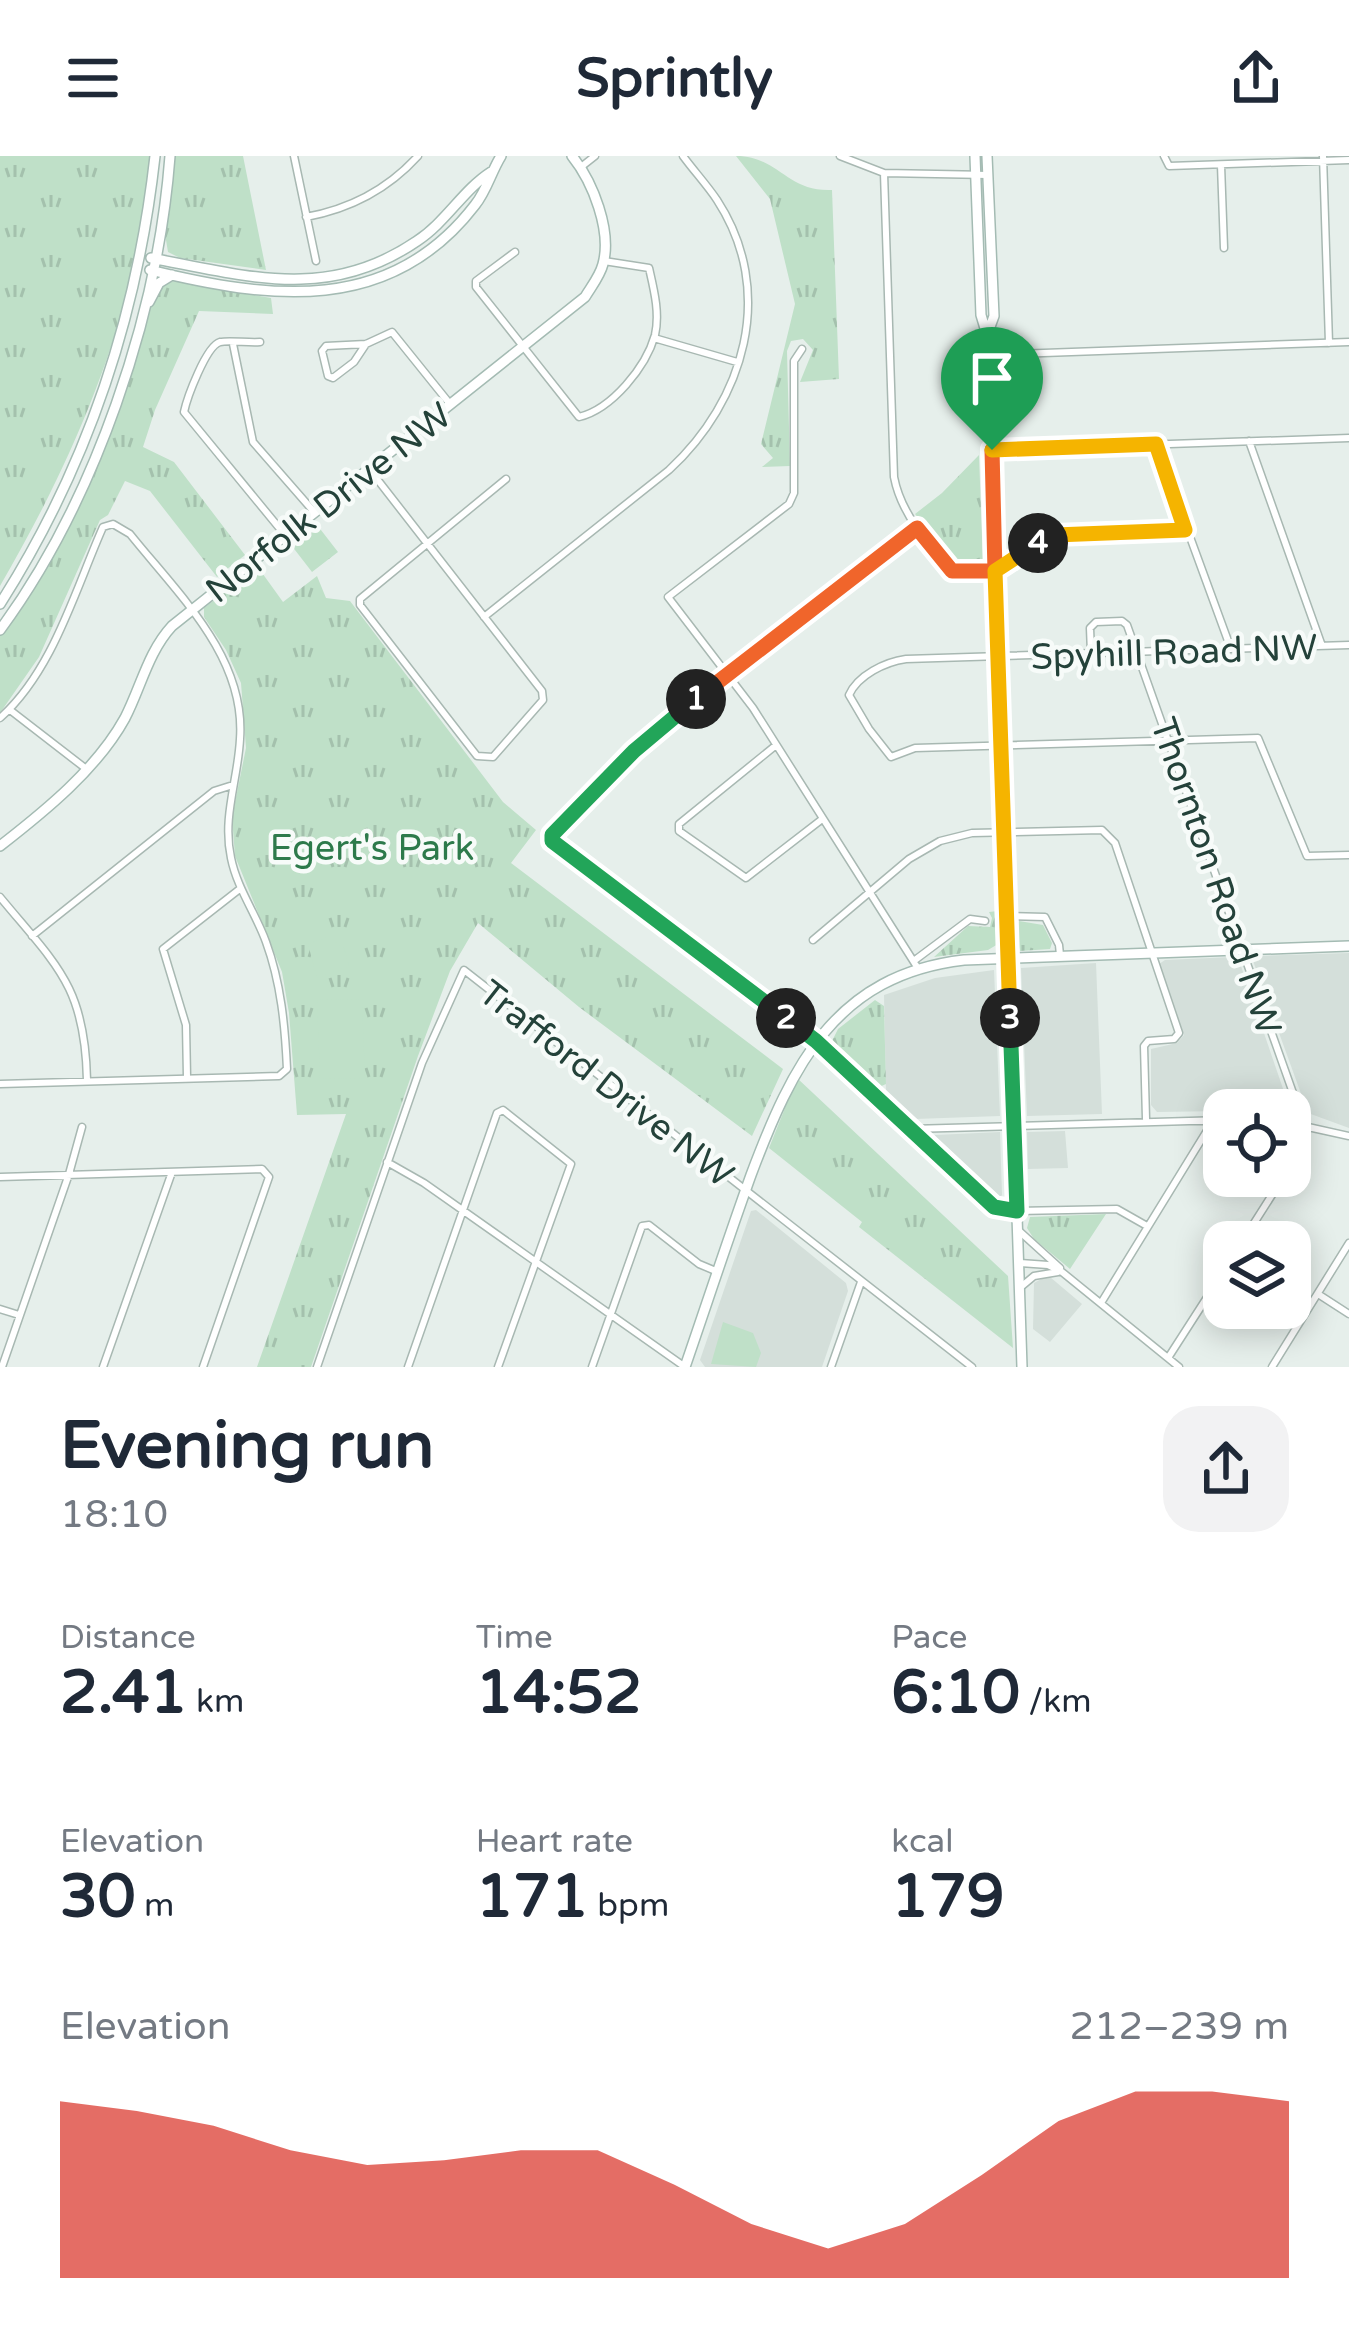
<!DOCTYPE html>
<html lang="en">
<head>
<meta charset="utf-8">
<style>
	:root { --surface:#fff; --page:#f2f2f3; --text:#1f2937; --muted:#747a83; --accent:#d93025 }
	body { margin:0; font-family:"Varela Round",sans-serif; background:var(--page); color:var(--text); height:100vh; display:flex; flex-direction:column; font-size:45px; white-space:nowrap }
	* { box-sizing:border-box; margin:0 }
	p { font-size:39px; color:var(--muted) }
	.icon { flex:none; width:66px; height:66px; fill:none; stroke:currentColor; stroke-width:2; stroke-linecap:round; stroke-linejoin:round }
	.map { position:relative; height:1211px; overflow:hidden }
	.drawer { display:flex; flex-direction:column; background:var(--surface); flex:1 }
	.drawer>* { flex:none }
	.controls { position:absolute; left:1203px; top:933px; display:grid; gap:24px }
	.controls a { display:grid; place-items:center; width:108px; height:108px; border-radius:24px; background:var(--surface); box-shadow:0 6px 30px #0003; font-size:60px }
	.pin { position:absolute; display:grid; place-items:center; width:102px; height:102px; color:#fff; margin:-123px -51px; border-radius:50% 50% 50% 0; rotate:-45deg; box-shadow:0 0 12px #0007 }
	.pin .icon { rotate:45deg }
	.km { position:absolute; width:60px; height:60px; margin:-30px; border-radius:50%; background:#222; color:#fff; font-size:33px; line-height:60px; text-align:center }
	.round { display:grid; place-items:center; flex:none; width:126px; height:126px; border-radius:36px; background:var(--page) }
	.summary { display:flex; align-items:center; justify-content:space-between; height:204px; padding:0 60px }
	h1 { font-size:66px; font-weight:700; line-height:90px }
	.stats { display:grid; grid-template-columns:repeat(3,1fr); gap:18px; height:204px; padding:12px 60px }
	.stats div { display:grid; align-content:center }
	.stats b { font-size:60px; font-weight:700 }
	.stats small { font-size:33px; font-weight:400 }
	.stats p { font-size:33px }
	.chart { height:336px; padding:24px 60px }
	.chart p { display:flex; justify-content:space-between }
	.chart svg { width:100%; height:216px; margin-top:12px; fill:var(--accent); opacity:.7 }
	header { display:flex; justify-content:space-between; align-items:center; height:156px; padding:0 60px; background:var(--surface); font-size:54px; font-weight:700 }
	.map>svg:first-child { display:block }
</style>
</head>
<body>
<header><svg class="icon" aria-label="menu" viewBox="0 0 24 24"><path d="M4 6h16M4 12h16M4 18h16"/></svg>Sprintly<svg class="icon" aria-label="share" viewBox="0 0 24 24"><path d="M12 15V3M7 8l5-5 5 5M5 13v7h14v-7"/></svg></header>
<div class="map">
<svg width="1349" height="1211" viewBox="0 0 1349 1211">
	<defs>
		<pattern id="park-tufts" width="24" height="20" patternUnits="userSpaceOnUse" patternTransform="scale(3)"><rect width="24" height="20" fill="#bfe0c8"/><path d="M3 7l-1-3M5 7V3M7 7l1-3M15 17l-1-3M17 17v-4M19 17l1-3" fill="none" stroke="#a4c1ad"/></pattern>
	</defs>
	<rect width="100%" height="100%" fill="#e6efeb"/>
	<path fill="#d4dfda" d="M1349,797V972L1308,957L1253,805L1256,800Z
		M1232,801L1241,810L1291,956V958L1290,954L1157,956L1151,949V893L1177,887L1184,879L1159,808L1165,804Z
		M1096,807L1102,958L1027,960L1021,812Z
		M994,814L1000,960L915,963L886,936L884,839L935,822Z
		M1065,975L1068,1012L1028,1013L1027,976Z
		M1000,976L1002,1039L997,1045L932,984L935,979Z
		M756,1054L846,1127L848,1135L822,1211H705L700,1204L751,1055Z
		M1045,1121H1050L1082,1148L1050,1186L1033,1173L1034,1127Z"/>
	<path fill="url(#park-tufts)" d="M0,0H150C145,36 142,74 134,109C107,225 59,328 0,430Z
		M174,0H243L266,114L180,102L168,96L165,78Z
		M736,0C779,0 786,36 832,34L839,223L800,226L813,194L803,183L791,185L787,195L790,310L762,311L773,302L761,288L795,148L770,43Z
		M177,125L271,142L273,158L199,155L155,254L143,291L174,306L245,399L217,421L150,335L125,325L108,359L100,364L39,501L0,557V480L48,404L129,223L152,145L164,126Z
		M979,299L983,408L959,410L915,358L942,337Z
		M314,365L338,396L312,416L288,385Z
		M254,414H260L283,446L317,420L326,442L350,445L503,646L536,674L511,707L783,913L752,980L579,851L478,767L450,815L418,900L311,1211H257L346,958L297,959L289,857L282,816L235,700L232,661L246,592L241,527L226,494L204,461V452Z
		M998,755V788L988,794L934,801L968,770L990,771L992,762L989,756Z
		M1019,765L1043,769L1052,787L1050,793L1020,795L1014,772Z
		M875,844L884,850L886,928L877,932L832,885L838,873Z
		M797,922L1008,1120L1013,1192L859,1071L862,1066L769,992Z
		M1106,1058L1070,1113L1034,1083L1027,1072L1030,1061Z"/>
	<path fill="#bfe0c8" d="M328,781L344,792L349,810L317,822L308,788Z
		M362,843L365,922L320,923L317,844Z
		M723,1166L753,1177L761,1197L756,1211L711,1208Z"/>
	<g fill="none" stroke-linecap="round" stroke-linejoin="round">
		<g stroke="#a8b8b2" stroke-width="9">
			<path id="street" d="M294,0L316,105
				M840,0L884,17L988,19
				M1164,0L1169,10L1349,4
				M1323,0L1329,187
				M1221,9L1224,92
				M581,11L595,0
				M884,17L894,321C901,358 928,388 953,415H995L1055,379L1185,374
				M306,61C350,53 388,33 418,0
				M515,96L476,125V131L579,261C612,253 646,211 655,179C660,157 654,134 649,112L604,105
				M654,182L737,206
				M260,186C248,187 230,184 220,186C206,190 187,242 184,256L285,379
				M233,188L253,286L315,357
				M366,188L354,206L333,222L328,220L322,195L326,190L366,188L392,176L450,248
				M802,193L794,205V337L789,348L668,441L753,552L919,814
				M988,199L1349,186
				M1249,285L1322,490
				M1156,288L1231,493
				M992,294L1349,282
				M370,314C428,388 485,462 542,535L543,544L493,601L477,600L360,449V443L506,323
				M917,372C791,469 659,561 552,679V685L816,885L995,1051L1017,1055L1117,1053L1147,1070
				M484,461L669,314C744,245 777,136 717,44C707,29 694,15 683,0
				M1349,489L906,503C885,506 858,519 849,539L869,573L891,601L915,592L1258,582L1307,700L1349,699
				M1091,497L1090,472L1096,466L1122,465L1127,469L1304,968C1308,986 1299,996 1290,1011
				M10,554L85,612
				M0,562C53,515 75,434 103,371L113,368L130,378C178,438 246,501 240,583C238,624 222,661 231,702C237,732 256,758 266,786C281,827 285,870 287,913L279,920L0,928
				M775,590L679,668V675L746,722L821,664
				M0,741C57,810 85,830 87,924
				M1007,760L1045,761L1059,789L1060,799
				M32,780L214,635L233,629
				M813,784L909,703L940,685L972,677L1102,674L1115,687L1179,877L1174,883L1148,885L1144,890L1146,963
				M915,804L970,763L985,765
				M187,921L186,869L163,793L241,732
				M1290,967L1349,980
				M911,973L1224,964
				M387,1006L424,1027L685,1211
				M0,1021L262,1013L269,1021L203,1211
				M1017,1073L1060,1112
				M1242,1086L1284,1020
				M1020,1107L1048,1109L1062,1116L1179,1211
				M1022,1130L1034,1120L1058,1116
				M1318,1138L1349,1158
				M1101,1147L1208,973V965
				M0,1153L19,1159
				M1168,1202L1224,1115
				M2,1211L69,1018L82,971
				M103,1211L172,1016
				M317,1211L422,907L464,814L972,1211
				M408,1211L497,957L503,954L571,1008L498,1211
				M592,1211L642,1070L649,1069L699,1108L718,1116
				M831,1211L861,1126
				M1272,1211L1349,1087"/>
		</g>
		<g stroke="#a4bbb3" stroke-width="12">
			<path id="secondary" d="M975,0L981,159L987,179L990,244L1022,1211
				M151,102C247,120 328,146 417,85C446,66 463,34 491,16
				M150,114C269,143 390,160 475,49C487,34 491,16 501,0
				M149,146L159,127L172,119
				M987,179L994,160L987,0
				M0,448C88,310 137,162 155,0
				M0,474C95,345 158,159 170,0
				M0,690C45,655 97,613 125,562C141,531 148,496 172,470L585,141C591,131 600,120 603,108C612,75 593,26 572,0
				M685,1211C707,1147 728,1083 751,1019C792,910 835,819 964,804L1349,790"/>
		</g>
		<use href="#street" stroke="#fff" stroke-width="6"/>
		<use href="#secondary" stroke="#fff" stroke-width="9"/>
	</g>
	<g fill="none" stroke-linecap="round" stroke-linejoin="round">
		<g stroke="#fff" stroke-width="24">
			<path id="split-1" d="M696,543L917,372L952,415H995L992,294"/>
		</g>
		<g stroke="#fff" stroke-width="24">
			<path id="split-2" d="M696,543L634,595L552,679V685L786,862"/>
		</g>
		<g stroke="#fff" stroke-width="24">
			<path id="split-3" d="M786,862L816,885L994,1051L1017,1055L1010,862"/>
		</g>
		<g stroke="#fff" stroke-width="24">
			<path id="split-4" d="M1010,862L995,415L1038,387"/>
		</g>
		<g stroke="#fff" stroke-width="24">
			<path id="split-5" d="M992,294L1156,288L1185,374L1055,379L1038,387"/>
		</g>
		<use href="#split-1" stroke="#f0652b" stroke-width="15"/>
		<use href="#split-2" stroke="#22a559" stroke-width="15"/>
		<use href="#split-3" stroke="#22a559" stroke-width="15"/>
		<use href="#split-4" stroke="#f5b400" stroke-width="15"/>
		<use href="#split-5" stroke="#f5b400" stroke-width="15"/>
	</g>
	<g text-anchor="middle" stroke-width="9" stroke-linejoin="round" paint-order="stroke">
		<g font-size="36" fill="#24423a" stroke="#f7fbf9">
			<text transform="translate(328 346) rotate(-38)" y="13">Norfolk Drive NW</text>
			<text transform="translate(1174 495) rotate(-2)" y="13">Spyhill Road NW</text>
			<text transform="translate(1217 720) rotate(71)" y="13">Thornton Road NW</text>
			<text transform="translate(607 927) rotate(38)" y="13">Trafford Drive NW</text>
		</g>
		<g font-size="36" fill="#2d7a4b" stroke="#f7fbf9">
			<text x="372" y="704">Egert's Park</text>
		</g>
	</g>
</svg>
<div class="controls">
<a><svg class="icon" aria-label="locate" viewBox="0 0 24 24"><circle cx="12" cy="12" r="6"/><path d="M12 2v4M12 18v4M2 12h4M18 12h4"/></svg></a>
<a><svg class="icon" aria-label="layers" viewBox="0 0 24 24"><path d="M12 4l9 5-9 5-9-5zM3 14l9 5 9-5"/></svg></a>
</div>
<div class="pin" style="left:992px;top:294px;background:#1e9e55"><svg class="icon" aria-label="arrive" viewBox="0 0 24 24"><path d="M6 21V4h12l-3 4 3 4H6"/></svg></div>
<b class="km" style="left:696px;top:543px">1</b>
<b class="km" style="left:786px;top:862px">2</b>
<b class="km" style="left:1010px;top:862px">3</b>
<b class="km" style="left:1038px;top:387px">4</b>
</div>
<section class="drawer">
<div class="summary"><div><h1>Evening run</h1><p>18:10</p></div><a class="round"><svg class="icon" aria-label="share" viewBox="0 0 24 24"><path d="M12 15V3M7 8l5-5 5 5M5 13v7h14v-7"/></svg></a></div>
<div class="stats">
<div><p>Distance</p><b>2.41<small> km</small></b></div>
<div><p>Time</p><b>14:52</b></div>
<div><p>Pace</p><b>6:10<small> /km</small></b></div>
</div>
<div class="stats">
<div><p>Elevation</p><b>30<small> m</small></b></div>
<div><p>Heart rate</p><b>171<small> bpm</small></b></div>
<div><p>kcal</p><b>179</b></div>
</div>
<div class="chart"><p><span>Elevation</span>212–239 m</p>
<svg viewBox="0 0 160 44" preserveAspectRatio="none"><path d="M0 44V8L10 10L20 13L30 18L40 21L50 20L60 18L70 18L80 25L90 33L100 38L110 33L120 23L130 12L140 6L150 6L160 8V44z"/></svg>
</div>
</section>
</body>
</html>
